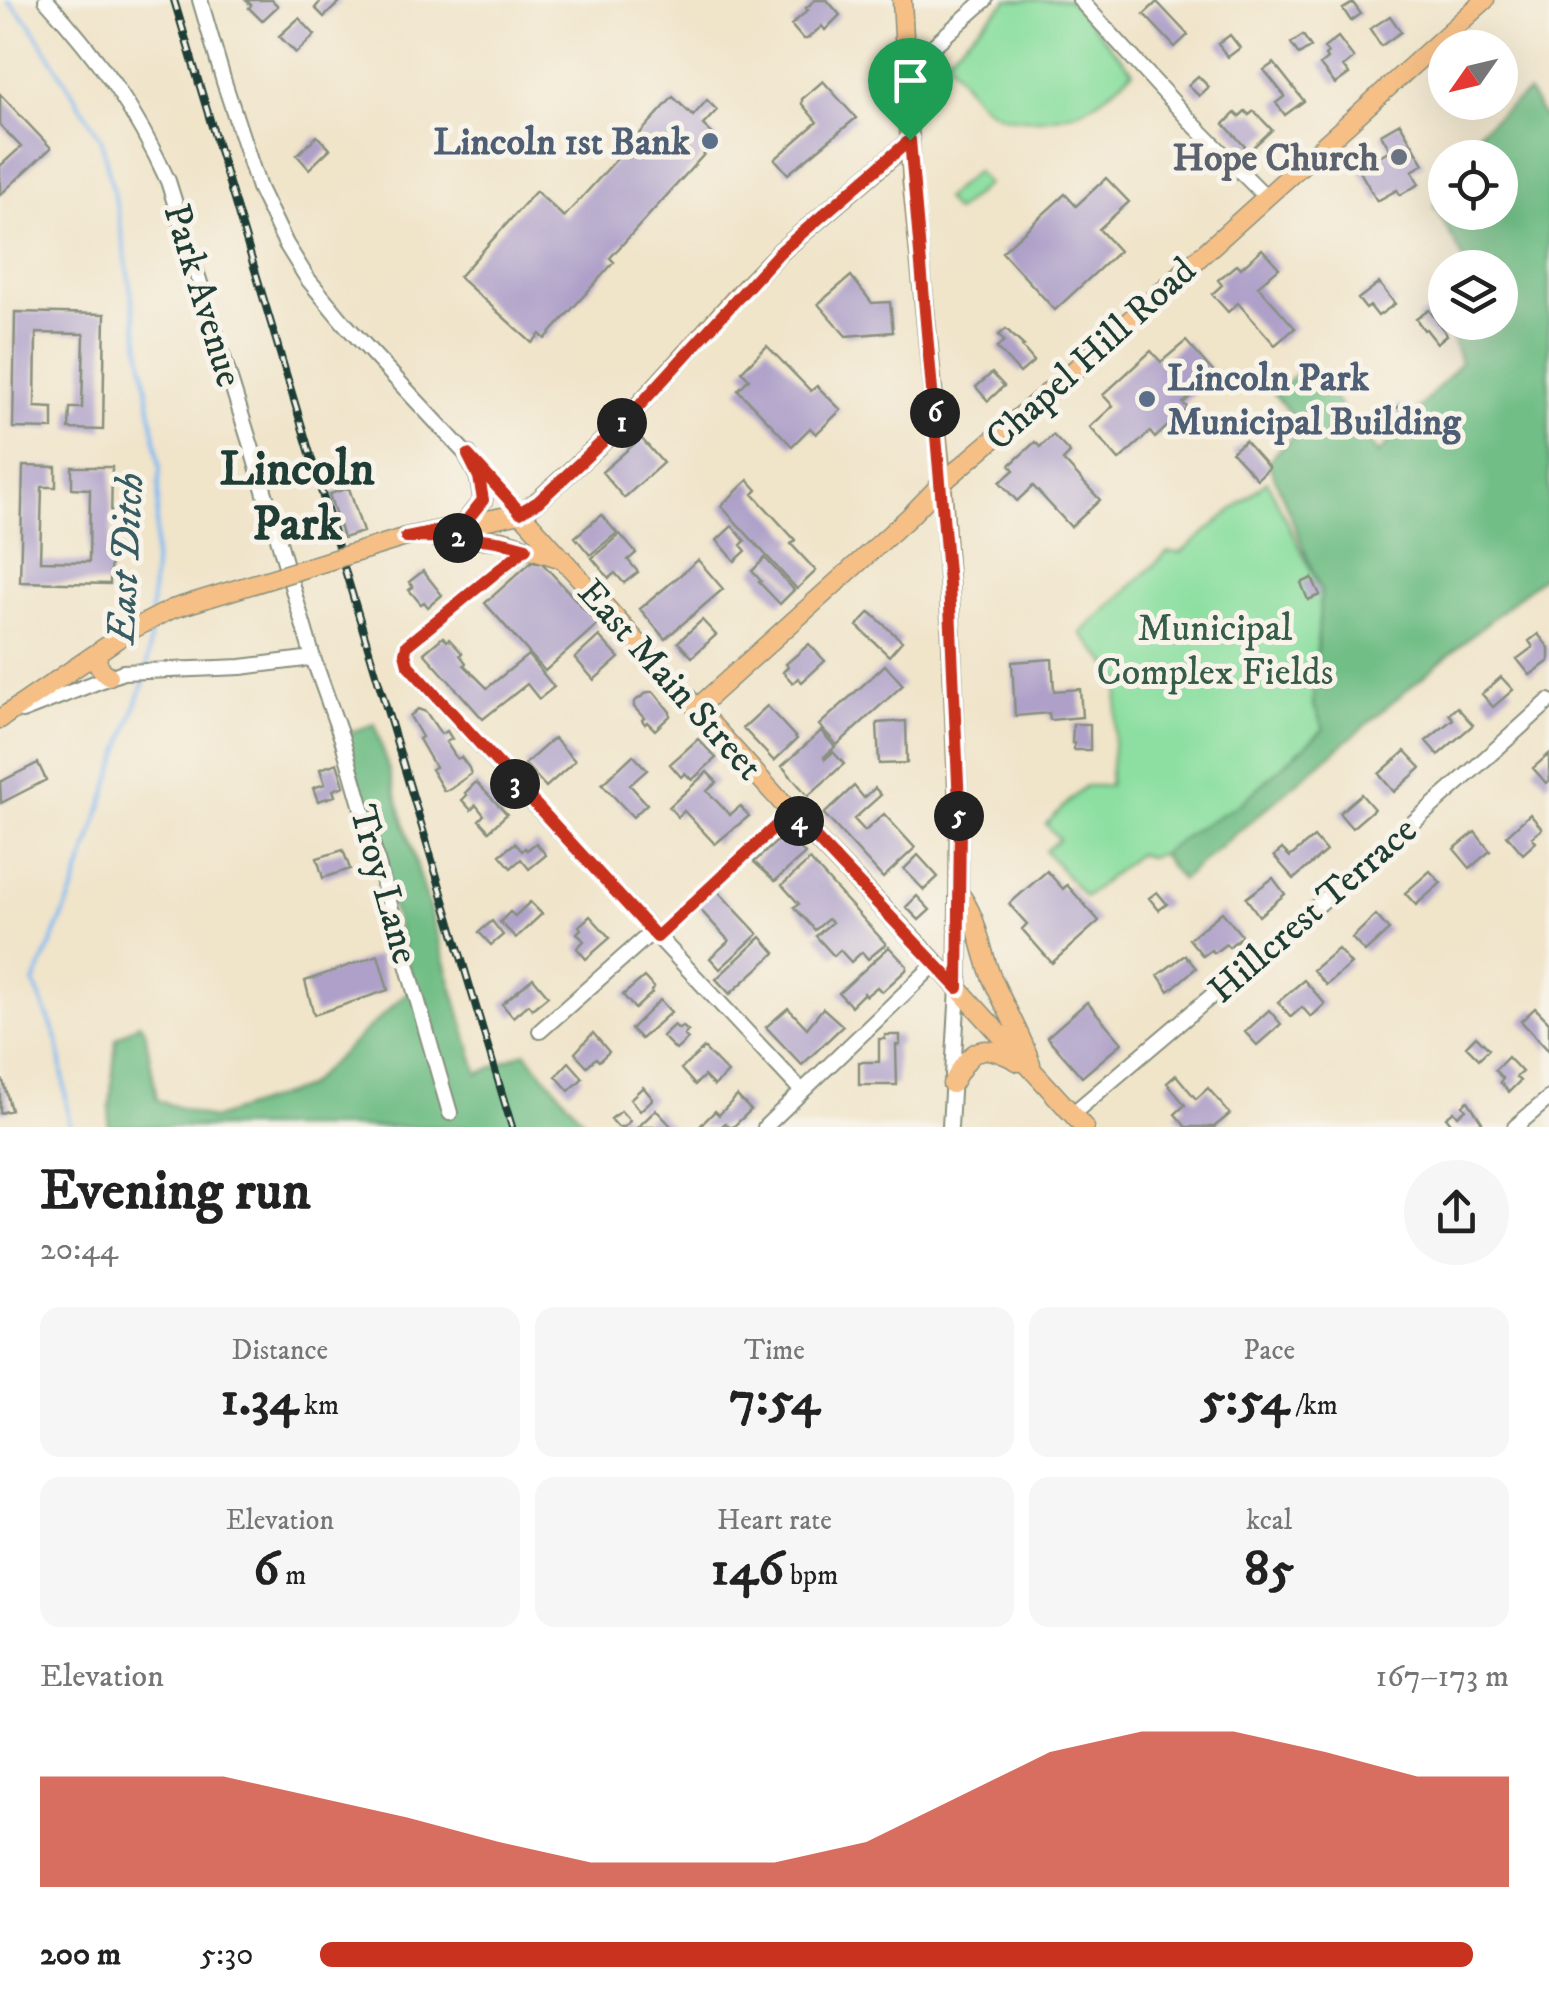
<!DOCTYPE html>
<html lang="en">
<head>
<meta charset="utf-8">
<style>
	:root { --surface:#fff; --page:#f6f6f6; --text:#222; --muted:#767676; --accent:#c8321e }
	body { margin:0; font-family:"IM FELL DW Pica",serif; background:var(--page); color:var(--text); height:100vh; display:flex; flex-direction:column; font-size:38px; white-space:nowrap }
	* { box-sizing:border-box; margin:0 }
	p { font-size:32px; color:var(--muted) }
	.icon { flex:none; width:55px; height:55px; fill:none; stroke:currentColor; stroke-width:2; stroke-linecap:round; stroke-linejoin:round }
	.map { position:relative; height:1127px; overflow:hidden }
	.sheet { display:flex; flex-direction:column; background:var(--surface); flex:1 }
	.sheet>* { flex:none }
	.needle { width:65px; rotate:236deg }
	.tools { position:absolute; left:1428px; top:30px; display:grid; gap:20px }
	.tools a { display:grid; place-items:center; width:90px; height:90px; border-radius:50%; background:var(--surface); box-shadow:0 10px 40px #0002; font-size:50px }
	.pin { position:absolute; display:grid; place-items:center; width:85px; height:85px; color:#fff; margin:-102px -42px; border-radius:50% 50% 50% 0; rotate:-45deg; box-shadow:0 0 10px #0007 }
	.pin .icon { rotate:45deg }
	.km { position:absolute; width:50px; height:50px; margin:-25px; border-radius:50%; background:#222; color:#fff; font-size:28px; line-height:50px; text-align:center }
	.round { display:grid; place-items:center; flex:none; width:105px; height:105px; border-radius:52px; background:var(--page) }
	.headline { display:flex; align-items:center; justify-content:space-between; height:170px; padding:0 40px }
	h1 { font-size:55px; font-weight:700; line-height:75px }
	.metrics { display:grid; grid-template-columns:repeat(3,1fr); gap:15px; height:170px; padding:10px 40px }
	.metrics div { display:grid; align-content:center; border-radius:20px; background:var(--page); text-align:center }
	.metrics b { font-size:50px; font-weight:700 }
	.metrics small { font-size:28px; font-weight:400 }
	.metrics p { font-size:28px }
	.chart { height:280px; padding:20px 40px }
	.chart p { display:flex; justify-content:space-between }
	.chart svg { width:100%; height:180px; margin-top:10px; fill:var(--accent); opacity:.7 }
	ul { padding:0 40px; list-style:none; font-size:32px }
	li { display:grid; grid-template-columns:160px 120px 1fr; align-items:center; height:75px }
	li i { height:25px; border-radius:12px; background:var(--accent) }
	.map>svg:first-child { display:block }
</style>
</head>
<body>
<div class="map">
<svg width="1549" height="1127" viewBox="0 0 1549 1127">
	<rect width="100%" height="100%" fill="#f7f3e8"/>
	<filter id="ink" filterUnits="userSpaceOnUse"><feTurbulence type="fractalNoise" baseFrequency=".01" numOctaves="2"/><feDisplacementMap in="SourceGraphic" scale="20" xChannelSelector="R" yChannelSelector="G"/><feConvolveMatrix kernelMatrix="1 2 1 2 8 2 1 2 1" color-interpolation-filters="sRGB"/></filter>
	<filter id="wash" filterUnits="userSpaceOnUse"><feTurbulence type="fractalNoise" baseFrequency=".0048" numOctaves="4" result="noise"/><feDisplacementMap in="SourceGraphic" scale="40" xChannelSelector="R" yChannelSelector="G"/><feGaussianBlur stdDeviation="2.25" result="paint"/><feColorMatrix in="noise" values="0 0 0 0 0 0 0 0 0 0 0 0 0 0 0 0 0 1.4 0 .05"/><feComposite in="paint" operator="in"/></filter>
	<g filter="url(#wash)">
		<rect width="100%" height="100%" fill="#f0e4c9"/>
		<path fill="#8cdfa0" stroke="#568e6a" stroke-width="2.5" d="M1008,0H1069L1133,71C1119,84 1106,96 1090,105C1063,121 1010,126 985,107C971,96 957,72 946,58Z
			M976,171L987,184L955,212L944,199Z
			M1267,481L1321,591L1313,703L1324,729L1240,804L1161,854L1148,857L1138,854L1085,897L1045,851L1059,839L1046,824L1085,786H1109L1120,678L1081,633L1168,552L1181,553Z"/>
		<path fill="#71be86" stroke="#487e5d" stroke-width="2.5" d="M1528,92L1549,125V571L1181,880L1161,854L1197,828L1240,804L1324,729L1313,704L1321,591L1268,461L1302,427L1274,394L1307,364L1378,454L1461,362L1446,323L1500,322V268L1468,267L1434,205L1445,189V212H1500V158L1461,157L1470,138Z
			M375,724L478,1074L525,1052L589,1127H108L116,1039L139,1023L145,1030L157,1100L212,1119L306,1087L414,986L344,734Z"/>
		<g fill="none" stroke-linecap="round" stroke-linejoin="round">
			<path stroke="#80baf1" stroke-width="4" d="M8,0L30,24L101,139L118,212L160,468L151,613
				M147,668L151,628
				M70,1127L58,1041L34,983L71,897L145,678"/>
		</g>
		<g id="blocks">
			<path fill="#aea0c9" d="M246,0H272L278,6L262,21L249,8L251,5Z
				M322,0H342L324,17L315,8Z
				M815,0H827L840,15L825,30L822,26L807,39H803L791,25L808,10L806,8Z
				M1157,2L1188,35L1175,47L1144,14Z
				M1353,3L1361,14L1351,21L1343,9Z
				M1390,16L1401,32L1381,46L1370,29Z
				M299,18L315,35L296,53L279,36Z
				M1230,35L1240,48L1228,57L1218,44Z
				M1303,35L1311,47L1299,55L1291,43Z
				M1338,37L1354,58L1343,67L1349,74L1335,84L1320,65L1327,59L1325,56L1328,53L1324,48Z
				M1274,63L1304,101L1285,115L1276,103L1285,96L1264,70Z
				M1198,76L1209,87L1199,96L1188,85Z
				M823,81L856,118L788,174L775,159L817,122L802,104V99Z
				M0,94L51,148L0,195V166L21,147L0,125Z
				M673,97L693,116L707,100L717,110L703,125L718,139L610,258L614,262L545,339L540,334L532,343L459,277L536,191L564,217Z
				M1245,111L1249,115L1254,111L1272,130L1249,151L1224,124L1235,113L1239,117Z
				M1400,123L1424,164L1412,171L1419,184L1400,195L1397,190L1377,201L1358,168L1390,150L1381,134Z
				M317,136L330,149L309,169L297,155Z
				M1106,178L1129,202L1099,229L1119,251L1055,310L1002,252L1065,194L1076,206Z
				M1262,249L1279,268L1258,286L1295,328L1275,345L1238,303L1228,312L1212,294L1222,285L1218,280L1237,264L1241,268Z
				M851,276L872,303L890,302L893,332L846,336L818,304Z
				M1379,283L1395,304L1378,316L1370,306L1366,309L1358,299Z
				M1429,310L1447,335L1437,343L1426,329L1424,330L1416,319Z
				M15,312L105,314L103,430L69,429L70,408H82L84,334L36,333L35,407L53,408V429L13,428Z
				M1006,329L1024,346L1022,347L1034,361L1020,373L997,348L1004,341L999,335Z
				M1186,341L1215,374L1183,403L1188,408L1171,423L1155,438L1150,432L1119,460L1090,427L1113,406L1103,395L1151,351L1161,362Z
				M767,346L811,391L817,386L841,410L816,434L810,428L792,446L738,390L749,379L742,371Z
				M992,373L1004,386L988,401L976,387Z
				M1400,405L1411,416L1399,427L1389,415Z
				M1053,435L1070,453L1063,460L1100,500L1071,527L1033,486L1017,501L1000,482L1014,470L1010,465L1035,442L1040,447Z
				M641,438L663,463L624,498L602,472Z
				M1245,441L1269,468L1257,479L1232,452Z
				M23,466L56,467V487H42L40,561L89,562L90,489L72,488V467H112L110,584L20,582Z
				M748,480L757,490L753,494L795,540L791,544L816,571L797,589L721,506Z
				M349,488L363,532L343,538L329,494Z
				M601,515L617,533L590,555L575,537Z
				M732,526L745,541L741,545L746,551L735,561L717,540Z
				M620,534L636,553L628,560L638,572L624,583L615,573L609,578L592,558Z
				M765,558L794,590L780,604L759,582L761,581L752,571Z
				M698,560L723,589L665,639L640,609Z
				M532,561L542,563L598,624L545,671L485,603Z
				M423,571L442,595L428,607L424,602L421,604L409,590L413,587L409,582Z
				M1312,578L1320,595L1308,600L1301,583Z
				M870,612L902,641L889,656L857,626Z
				M702,620L716,635L692,657L678,642Z
				M1538,634L1549,648V661L1530,675L1517,659L1533,647L1529,641Z
				M599,636L619,658L594,680L575,658Z
				M443,637L447,641L449,639L462,653L460,655L466,663L464,665L487,688L528,655L554,687L539,699L527,684L483,719L424,653Z
				M809,644L825,661L802,682L798,678L793,683L783,672L788,667L786,664Z
				M1052,659L1054,691L1080,689L1082,717L1050,720L1049,713L1015,716L1012,662Z
				M885,665L903,685L837,745L819,725Z
				M1501,677L1513,690L1493,707L1482,694Z
				M648,692H654L670,712V716L655,730L647,722L645,724L642,720L644,718L634,707V702Z
				M767,706L797,739L774,761L743,728Z
				M1457,707L1473,725L1438,755L1426,741L1453,719L1449,714Z
				M418,709L426,712L441,734L447,731L452,739L446,742L457,759L461,757L469,768L471,774L450,789L444,791L431,769L435,767L419,739L422,737L410,716Z
				M906,721L907,763L879,764L877,723Z
				M1073,724H1090V750H1074V743H1072Z
				M821,731L835,747L824,757L825,759L833,752L844,764L808,796L782,766Z
				M554,738L575,761L546,787L525,764Z
				M698,739L716,758L692,780L685,773L681,777L670,764Z
				M1405,751L1421,768L1394,792L1379,774Z
				M1549,754V781L1546,783L1533,768Z
				M633,755L647,770L630,785L647,804L633,817L602,784Z
				M38,763L46,780L1,803L0,782Z
				M337,763L344,786L333,790L335,796L318,801L313,788L325,784L320,769Z
				M707,772L717,782L707,791L730,815L740,806L749,816L715,844L684,811L678,817L669,807Z
				M476,782L507,814L489,831L479,820L484,815L476,805L471,810L462,800L467,795L465,793Z
				M854,786L864,798L875,788L881,795L854,819L865,831L884,814L915,848L883,878L824,814Z
				M1361,794L1374,809L1352,828L1339,813Z
				M1530,814L1542,829L1532,837L1536,842L1523,854L1507,835Z
				M1475,832L1490,851L1470,868L1454,849Z
				M786,833L805,854L775,881L754,862Z
				M1314,837L1326,851L1294,879L1274,856L1282,849L1290,857Z
				M515,843L522,851L525,848L527,850L536,843L546,855L529,869L521,859L511,868L500,855Z
				M343,850L350,869L323,878L317,858Z
				M918,855L938,877L924,890L904,869Z
				M810,860L886,944L868,959L862,952L851,962L840,950L834,956L816,936L832,922L828,919L815,930L794,907L799,904L782,885Z
				M1047,871L1063,889L1067,885L1099,921L1052,963L1022,929L1027,924L1009,904Z
				M1430,871L1441,883L1416,905L1405,893Z
				M1273,878L1285,894L1259,916L1246,898Z
				M715,888L758,934L720,969L710,958L729,941L696,905Z
				M1157,892L1167,904L1159,910L1149,898Z
				M917,896L930,910L919,920L906,907Z
				M530,902L542,914L516,938L500,922L510,912L515,916Z
				M1222,912L1242,936L1229,947L1226,944L1214,953L1211,950L1203,956L1189,939Z
				M1376,915L1389,930L1365,952L1352,938Z
				M590,916L610,938L586,959L577,948L584,941L577,933L581,929L579,926Z
				M492,921L503,935L491,945L479,932Z
				M761,937L775,953L730,994L716,979Z
				M889,947L907,966L906,970L882,992L877,987L866,996L864,993L851,1006L839,993Z
				M1338,949L1351,964L1326,985L1313,970Z
				M378,955L388,990L314,1015L305,981Z
				M1185,955L1196,968L1169,991L1158,975Z
				M644,977L654,988L651,991L652,993L635,1009L623,995Z
				M533,978L548,996L532,1009L528,1004L513,1017L502,1004Z
				M1304,980L1325,1004L1311,1017L1302,1007L1291,1017L1278,1002Z
				M660,1000L671,1012L641,1039L631,1029Z
				M1087,1002L1122,1043L1082,1077L1047,1037Z
				M788,1008L807,1028L823,1008L843,1026L802,1065L766,1027Z
				M1535,1008L1549,1022V1051L1521,1021Z
				M1269,1010L1281,1024L1257,1045L1245,1032Z
				M674,1025L679,1029L682,1026L688,1031L684,1035L688,1039L676,1050L662,1036Z
				M593,1033L609,1052L599,1061L596,1058L587,1066L575,1053Z
				M885,1035H900V1045H896L897,1085H859V1062H879V1039H885Z
				M1476,1036L1489,1049L1479,1059L1466,1046Z
				M704,1048L728,1073L714,1086L704,1076L695,1085L681,1069Z
				M1508,1057L1522,1072L1516,1077L1520,1081L1509,1092L1500,1082L1503,1079L1495,1070Z
				M569,1062L583,1078L569,1091L556,1076Z
				M1176,1075L1196,1099L1208,1088L1230,1114L1214,1127H1186L1175,1114L1185,1105L1167,1083Z
				M3,1081L11,1110L0,1113V1083Z
				M643,1087L653,1099L640,1111L630,1099Z
				M737,1096L751,1110L733,1127H729L725,1123L721,1127H704L701,1125L715,1111L719,1115Z
				M1468,1101L1482,1122L1476,1127L1472,1125L1469,1127H1454L1446,1117L1454,1111L1458,1116L1466,1109L1463,1105Z
				M656,1110L672,1127H638Z
				M621,1111L630,1121L624,1127H618L611,1119Z"/>
		</g>
	</g>
	<g filter="url(#ink)">
		<use href="#blocks" fill-opacity="0" stroke="#88907e" stroke-width="2.5"/>
		<g fill="none" stroke-linecap="round" stroke-linejoin="round">
			<g stroke="#88907e" stroke-width="18">
				<path id="minor" d="M46,0C99,58 135,109 168,181L251,446L313,658L342,739L450,1113
					M200,0L224,82L259,188L286,244L307,278L344,323L521,513
					M1080,0L1194,125L1266,197
					M906,53L931,48L985,0
					M526,548L407,645L405,653L408,665L520,789L801,1090
					M22,711L123,672L241,667L313,658
					M657,937L791,812
					M540,1031L652,932
					M1072,1114C1233,978 1394,843 1549,701
					M765,1127L935,964
					M950,1127L958,988
					M1515,1127L1549,1098"/>
			</g>
			<g stroke="#88907e" stroke-width="21">
				<path id="major" d="M902,0L912,181L942,483L949,584L959,827L958,988
					M521,513L795,817L927,954L1084,1127
					M463,525L483,500L479,477L468,455
					M406,537L521,513L538,501L623,423L741,292L780,252L910,141
					M436,538L502,540L562,559
					M99,652C95,664 100,669 109,676
					M697,708L909,517L942,483L1079,366L1485,0
					M0,719L129,631
					M959,893C978,917 980,948 991,976C1004,1006 1021,1033 1031,1064
					M952,1084C973,1047 980,1041 1019,1062"/>
			</g>
			<use href="#minor" stroke="#fff" stroke-width="14"/>
			<use href="#major" stroke="#f5bf86" stroke-width="18"/>
			<g stroke="#1f3d34" stroke-width="8">
				<path id="rail" d="M174,0L512,1127"/>
			</g>
			<use href="#rail" stroke="#f7f3e8" stroke-width="4" stroke-dasharray="11" stroke-linecap="butt"/>
			<g stroke="#88907e" stroke-width="21" stroke-linecap="butt">
				<path id="major-bridge" d="M129,631L172,609L406,537"/>
			</g>
			<use href="#major-bridge" stroke="#f5bf86" stroke-width="18"/>
		</g>
	</g>
	<g fill="none" stroke-linecap="round" stroke-linejoin="round" filter="url(#ink)">
		<g stroke="#fff" stroke-width="20">
			<path id="route" d="M910,140L949,584L960,827L958,988L791,812L657,937L408,665L405,653L407,645L526,548C487,535 446,538 406,537L463,525L483,500L479,477L468,455L520,512L538,502L630,416L780,252Z"/>
		</g>
		<use href="#route" stroke="#c8321e" stroke-width="12"/>
	</g>
	<g fill="#5c6f8a" stroke="#f7f3e8" stroke-width="4">
		<circle cx="710" cy="141" r="10"/>
		<circle cx="1147" cy="399" r="10"/>
	</g>
	<circle fill="#6b7280" stroke="#f7f3e8" stroke-width="4" cx="1399" cy="157" r="10"/>
	<g text-anchor="middle" stroke-width="10" stroke-linejoin="round" paint-order="stroke">
		<g font-size="38" font-weight="bold" fill="#4e5e75" stroke="#f7f3e8" text-anchor="end">
			<text x="690" y="154">Lincoln 1st Bank</text>
			<text x="1167" y="390" text-anchor="start">Lincoln Park<tspan x="1167" dy="44">Municipal Building</tspan></text>
		</g>
		<g font-size="38" font-weight="bold" fill="#5b616d" stroke="#f7f3e8" text-anchor="end">
			<text x="1379" y="170">Hope Church</text>
		</g>
		<g font-size="38" fill="#1f3d34" stroke="#f7f3e8">
			<text transform="translate(204 295) rotate(73)" y="13">Park Avenue</text>
			<text transform="translate(1090 353) rotate(-42)" y="13">Chapel Hill Road</text>
			<text transform="translate(671 679) rotate(48)" y="13">East Main Street</text>
			<text transform="translate(385 884) rotate(74)" y="13">Troy Lane</text>
			<text transform="translate(1312 909) rotate(-41)" y="13">Hillcrest Terrace</text>
		</g>
		<g font-size="38" fill="#355d4a" stroke="#f7f3e8">
			<text x="1215" y="640">Municipal<tspan x="1215" dy="44">Complex Fields</tspan></text>
		</g>
		<g font-size="40" font-style="italic" fill="#375c63" stroke="#f7f3e8">
			<text transform="translate(124 558) rotate(-87)" y="14">East Ditch</text>
		</g>
		<g font-size="48" font-weight="bold" fill="#1f3d34" stroke="#f7f3e8">
			<text x="297" y="484">Lincoln<tspan x="297" dy="55">Park</tspan></text>
		</g>
	</g>
</svg>
<div class="tools">
<a><svg class="needle" viewBox="-14 -14 28 28"><path d="M0-13l5 13h-10z" fill="#e53935"/><path d="M0 13l5-13h-10z" fill="#767676"/></svg></a>
<a><svg class="icon" aria-label="locate" viewBox="0 0 24 24"><circle cx="12" cy="12" r="6"/><path d="M12 2v4M12 18v4M2 12h4M18 12h4"/></svg></a>
<a><svg class="icon" aria-label="layers" viewBox="0 0 24 24"><path d="M12 4l9 5-9 5-9-5zM3 14l9 5 9-5"/></svg></a>
</div>
<div class="pin" style="left:910px;top:140px;background:#1e9e55"><svg class="icon" aria-label="arrive" viewBox="0 0 24 24"><path d="M6 21V4h12l-3 4 3 4H6"/></svg></div>
<b class="km" style="left:622px;top:423px">1</b>
<b class="km" style="left:458px;top:538px">2</b>
<b class="km" style="left:515px;top:784px">3</b>
<b class="km" style="left:799px;top:821px">4</b>
<b class="km" style="left:959px;top:816px">5</b>
<b class="km" style="left:935px;top:413px">6</b>
</div>
<section class="sheet">
<div class="headline"><div><h1>Evening run</h1><p>20:44</p></div><a class="round"><svg class="icon" aria-label="share" viewBox="0 0 24 24"><path d="M12 15V3M7 8l5-5 5 5M5 13v7h14v-7"/></svg></a></div>
<div class="metrics">
<div><p>Distance</p><b>1.34<small> km</small></b></div>
<div><p>Time</p><b>7:54</b></div>
<div><p>Pace</p><b>5:54<small> /km</small></b></div>
</div>
<div class="metrics">
<div><p>Elevation</p><b>6<small> m</small></b></div>
<div><p>Heart rate</p><b>146<small> bpm</small></b></div>
<div><p>kcal</p><b>85</b></div>
</div>
<div class="chart"><p><span>Elevation</span>167–173 m</p>
<svg viewBox="0 0 160 44" preserveAspectRatio="none"><path d="M0 44V17L10 17L20 17L30 22L40 27L50 33L60 38L70 38L80 38L90 33L100 22L110 11L120 6L130 6L140 11L150 17L160 17V44z"/></svg>
</div>
<ul>
<li><b>200 m</b>5:30<i style="width:97%"></i></li>
</ul>
</section>
</body>
</html>
